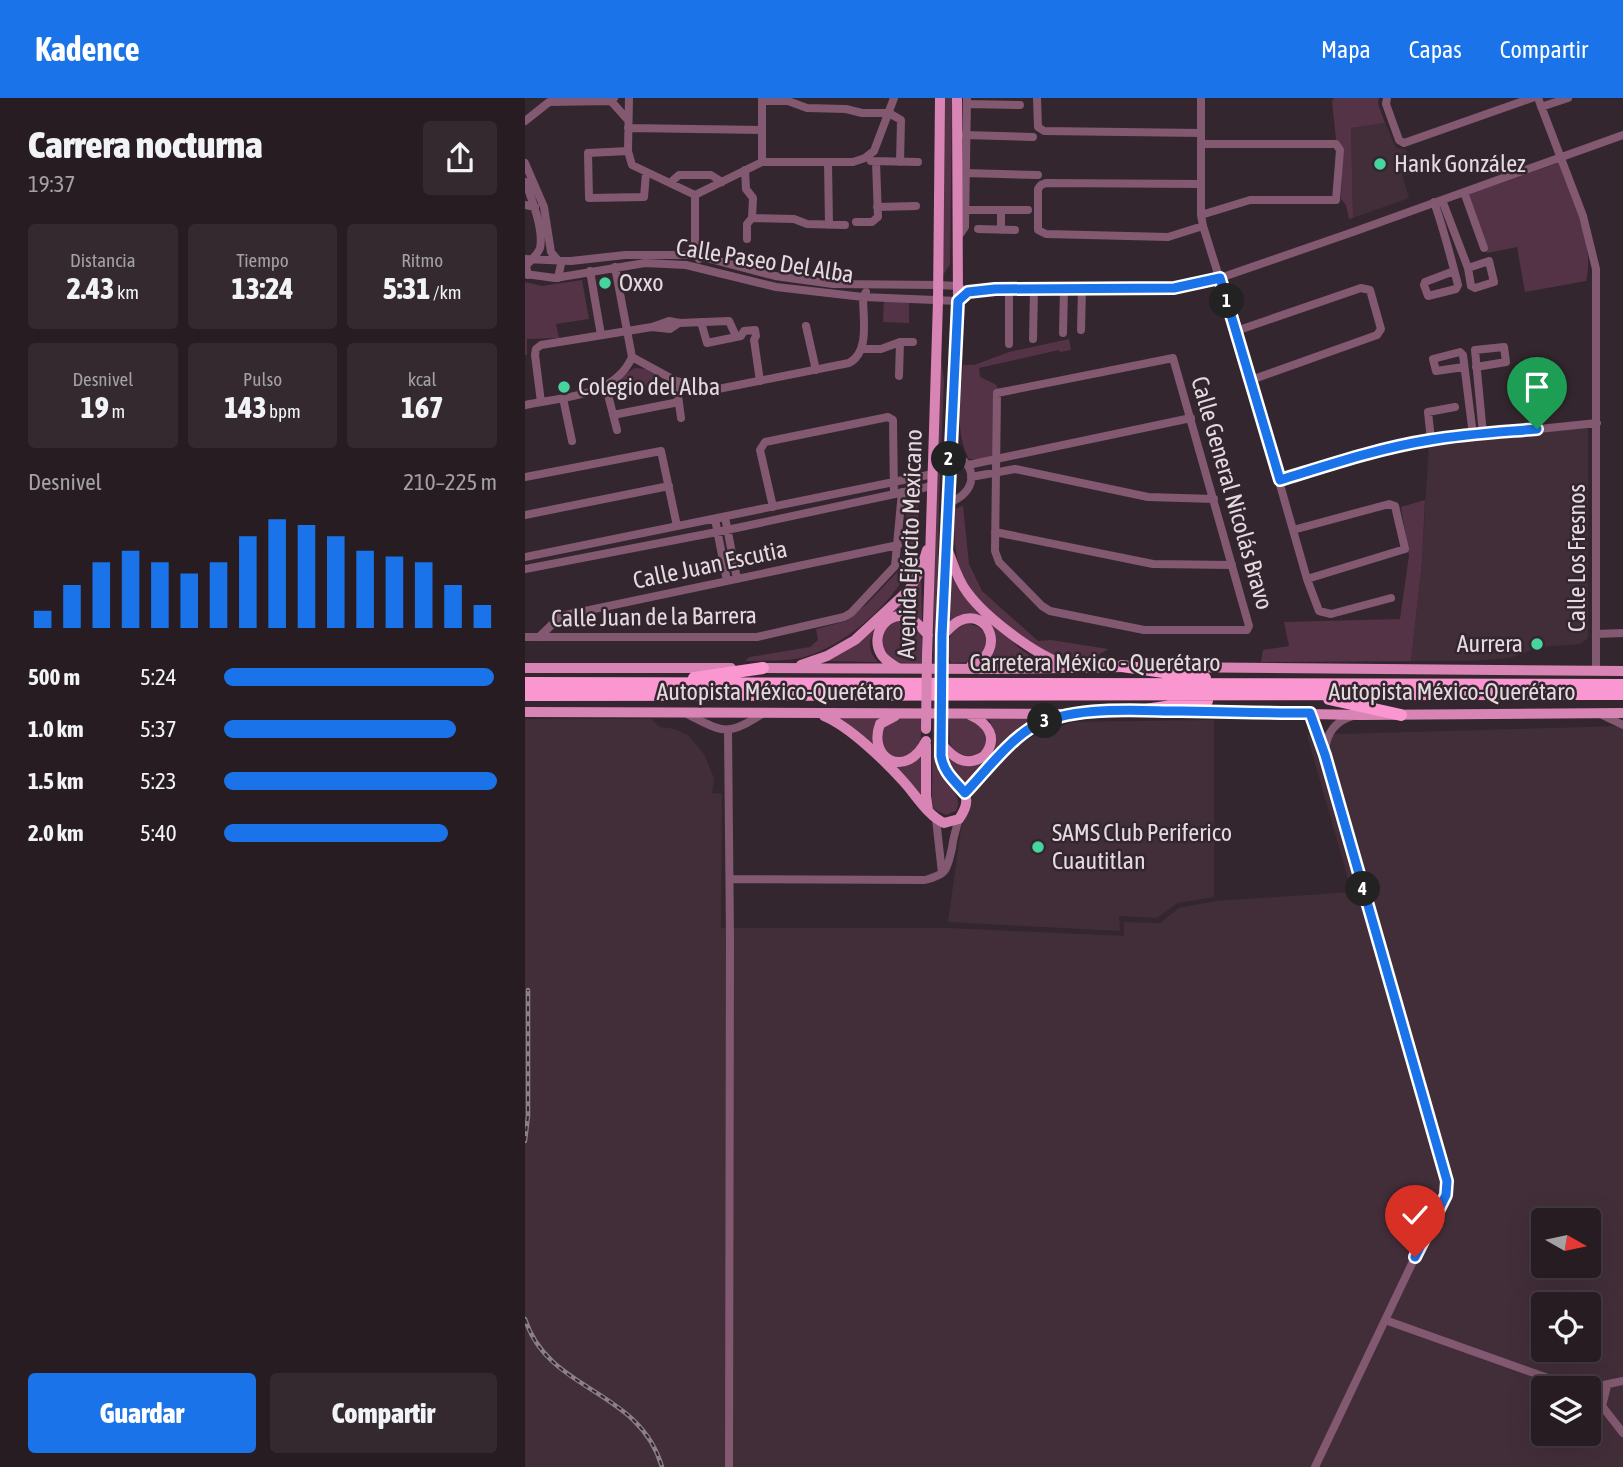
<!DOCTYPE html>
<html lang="es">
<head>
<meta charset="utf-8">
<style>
	:root { --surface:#271c22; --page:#33292f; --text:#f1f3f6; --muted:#a4a1a5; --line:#433a40; --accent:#1a73e8 }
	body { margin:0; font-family:"Asap Condensed",sans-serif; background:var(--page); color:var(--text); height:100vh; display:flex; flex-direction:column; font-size:26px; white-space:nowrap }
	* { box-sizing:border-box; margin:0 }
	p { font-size:23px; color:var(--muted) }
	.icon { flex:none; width:38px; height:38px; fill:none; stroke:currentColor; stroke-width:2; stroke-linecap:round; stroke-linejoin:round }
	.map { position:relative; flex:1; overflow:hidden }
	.drawer { display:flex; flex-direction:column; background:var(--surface); width:525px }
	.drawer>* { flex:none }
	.needle { width:46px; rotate:99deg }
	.fabs { position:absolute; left:1006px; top:1110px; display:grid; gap:14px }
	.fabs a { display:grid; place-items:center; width:70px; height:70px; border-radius:7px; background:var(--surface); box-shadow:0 7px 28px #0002,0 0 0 2px var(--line); font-size:35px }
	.pin { position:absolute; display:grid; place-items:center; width:60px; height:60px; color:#fff; margin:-72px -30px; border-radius:50% 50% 50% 0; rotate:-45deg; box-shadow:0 0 7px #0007 }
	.pin .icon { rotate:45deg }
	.km { position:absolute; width:35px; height:35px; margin:-18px; border-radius:50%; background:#222; color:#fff; font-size:19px; line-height:35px; text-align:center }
	.round { display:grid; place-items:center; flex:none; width:74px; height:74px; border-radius:7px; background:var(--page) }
	.overview { display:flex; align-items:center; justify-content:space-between; height:119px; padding:0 28px }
	h1 { font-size:38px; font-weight:800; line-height:52px }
	.stats { display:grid; grid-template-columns:repeat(3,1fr); gap:10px; height:119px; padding:7px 28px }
	.stats div { display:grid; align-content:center; border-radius:7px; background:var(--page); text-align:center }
	.stats b { font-size:30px; font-weight:800 }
	.stats small { font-size:19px; font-weight:400 }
	.stats p { font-size:19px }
	.chart { height:196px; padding:14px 28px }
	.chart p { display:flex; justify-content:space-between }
	.chart svg { width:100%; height:126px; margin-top:7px; stroke:var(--accent); stroke-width:6 }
	.button { display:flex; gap:14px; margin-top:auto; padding:14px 28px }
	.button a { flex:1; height:80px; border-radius:7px; background:var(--accent); color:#fff; font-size:28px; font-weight:800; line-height:80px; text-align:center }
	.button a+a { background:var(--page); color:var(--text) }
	ul { padding:0 28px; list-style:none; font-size:23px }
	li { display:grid; grid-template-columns:112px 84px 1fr; align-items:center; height:52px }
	li i { height:18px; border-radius:9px; background:var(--accent) }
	header { display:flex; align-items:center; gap:42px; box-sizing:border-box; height:98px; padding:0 35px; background:var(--accent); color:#fff }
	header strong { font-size:33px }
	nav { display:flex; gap:38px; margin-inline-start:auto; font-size:24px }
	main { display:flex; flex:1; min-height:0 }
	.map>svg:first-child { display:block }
</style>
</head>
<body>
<header>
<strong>Kadence</strong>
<nav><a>Mapa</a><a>Capas</a><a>Compartir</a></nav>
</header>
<main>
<section class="drawer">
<div class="overview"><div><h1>Carrera nocturna</h1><p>19:37</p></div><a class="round"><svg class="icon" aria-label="share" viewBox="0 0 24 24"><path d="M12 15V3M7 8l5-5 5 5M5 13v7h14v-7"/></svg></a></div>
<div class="stats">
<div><p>Distancia</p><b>2.43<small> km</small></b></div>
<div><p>Tiempo</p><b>13:24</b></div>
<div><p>Ritmo</p><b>5:31<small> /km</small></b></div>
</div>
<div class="stats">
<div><p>Desnivel</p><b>19<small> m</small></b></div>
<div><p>Pulso</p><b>143<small> bpm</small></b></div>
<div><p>kcal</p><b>167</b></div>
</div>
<div class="chart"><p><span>Desnivel</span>210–225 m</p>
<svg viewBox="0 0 160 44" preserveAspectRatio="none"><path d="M5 44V38M15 44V29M25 44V21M35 44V17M45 44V21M55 44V25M65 44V21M75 44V12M85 44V6M95 44V8M105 44V12M115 44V17M125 44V19M135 44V21M145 44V29M155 44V36"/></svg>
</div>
<ul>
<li><b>500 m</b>5:24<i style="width:99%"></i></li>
<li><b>1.0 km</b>5:37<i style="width:85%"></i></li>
<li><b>1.5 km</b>5:23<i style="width:100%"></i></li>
<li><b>2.0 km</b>5:40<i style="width:82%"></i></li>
</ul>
<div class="button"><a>Guardar</a><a>Compartir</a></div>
</section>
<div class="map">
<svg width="1098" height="1369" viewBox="0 0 1098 1369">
	<rect width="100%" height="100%" fill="#34262e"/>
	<path fill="#422e39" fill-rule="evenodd" d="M860,25L871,50L881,52L888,75L877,77L884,100L828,120L826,30Z
		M1063,329V540L1056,546L1015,549L985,560L946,563H886L897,463L904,346Z
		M0,621H127L134,629L150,631L164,638L179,656L189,680L187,695L197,696L196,830H423L599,838V824L635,825L654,810L691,803L827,794L782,637L1098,628V1369H0ZM1018,1122H1064V1167H1018ZM1018,1206H1064V1251H1018ZM1018,1290H1064V1335H1018Z
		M689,622V799L652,805L632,820L594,818L595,833L423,824L436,731L451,688L491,645L548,624Z"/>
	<path fill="#553346" d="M417,0H427L425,166L417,179Z
		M809,0H854L853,6L860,25L826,30L828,120L824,121L821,107L816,101L818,52L811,42L807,3Z
		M1036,64C1048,100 1070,145 1061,183L1000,194L992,149L962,155L942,97Z
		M57,182L64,221L31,226L34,240L2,241V257H0V184L17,188Z
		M359,201L384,205V225L358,224Z
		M544,241L546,252L535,254L534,252L454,270L455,279L470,286L473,290L471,357L462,361H444C429,334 436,298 438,267H449L484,254Z
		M415,252L419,283L414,403L410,643C411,650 410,659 412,667C416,684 440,695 431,713L421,717L409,711L407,703L410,398Z
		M110,270L121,271L134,279L130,287L89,291L90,297L85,298L84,292L100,276Z
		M392,398C393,415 395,434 391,451C381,496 322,548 279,559C261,564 238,562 220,563L225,559L285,549L293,542L291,531L322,523L327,516L341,507L377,469L383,399Z
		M900,402L897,463L886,563L736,564L738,552L764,548L759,524L875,521L884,457L876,409Z
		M438,408L444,466L457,493L513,543L526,542L583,551C571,559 557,566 542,564C520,562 450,506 441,485C429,461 428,436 430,411Z
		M423,462L442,501L494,550L517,566H457C469,557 471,549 469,535L447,517L430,519L423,527Z
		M396,471L397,525L365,516C351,529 335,545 353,564L301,563L332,544Z
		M367,523C398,523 399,539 397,566H373L362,563L355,547L357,531Z
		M440,526C460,526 462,538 461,554L447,564L426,565C419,547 423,533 440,526Z
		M309,619L355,620L349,630L350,649L384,666L397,659L398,703Z
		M397,619L395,650L380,661L360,656L355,633L367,620Z
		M424,619C447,619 453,621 463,641C456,657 450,661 432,657L425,646Z
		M456,619L522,620C489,629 464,663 441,687H438L423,666L421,656L450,667L470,636L465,623Z"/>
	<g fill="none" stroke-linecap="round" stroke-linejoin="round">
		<path stroke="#825970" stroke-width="8" d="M104,0L103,53L107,67L170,97L237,64H328L340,60L349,53L369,0
			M237,0V64
			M512,0L513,29L519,33L676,35
			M676,0V117L678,128L711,233L782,481L794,513L806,516L866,500
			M862,0L861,6L874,42L879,45L1007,0
			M1013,0L1058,118L1071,171V573
			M86,3L103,22
			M237,3H263L282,10L321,11L337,15H364L376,22L375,64
			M442,6L495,7
			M1016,9L1043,0
			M0,23L24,4L86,3L89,0
			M103,30L237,32
			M438,37L508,39
			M676,46H811L815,52L811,102H725L676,117
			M103,53L63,55L64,100L119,99L121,75
			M346,63L393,64
			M303,64L304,127
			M0,65L19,109L26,154L36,166L33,180
			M220,72L221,91L228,100L227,120L222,126V141
			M441,75L513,77
			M0,84C7,100 19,133 15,150C13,157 5,162 1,168L3,177
			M145,85L154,77H186L197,84
			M676,86L521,85L516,87L513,91V132L521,136L643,139L678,128
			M939,94L959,150
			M170,97V157L174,161
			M917,102L943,170L946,188L950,190L969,184L964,163L943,170
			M909,104C919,132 926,160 933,187L931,191L903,198L899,187L900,184L929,173
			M0,107L10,109
			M352,109L391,108
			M441,112H503
			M227,120L269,121L282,126L320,127
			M331,124H347L353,119L351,64
			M453,131L490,132
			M476,132V112
			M433,139L440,129L442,0
			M0,161L46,163L100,157H170L250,178L308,186L413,187L433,188L437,191
			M90,169L107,259
			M65,173L76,237
			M0,176L30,180L120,165L161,167L251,189L338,199L433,203L443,194L470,191L662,189L695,180L828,134L1098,37
			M484,191V246
			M176,224L182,245L216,238L219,233L230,232L231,238L229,242L235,283
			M281,228L291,272
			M127,229L145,231L154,225
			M556,232L557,190
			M711,233L836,190L845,192L856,231L852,237L726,282
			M538,235L539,190
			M508,241L509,191
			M338,251H356L375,244H388
			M107,259L151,283L188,292L324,265C345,254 338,220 338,199L341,194
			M648,260L724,528L722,532H619L525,513L517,508L474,464L470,453L472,295Z
			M939,269L911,273L908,261L935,254L938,257L948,337
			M951,269L981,264L979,249L950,252L958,336
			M374,278L375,244
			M151,283L156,320
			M81,289L92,332
			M38,300L47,343
			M16,304L10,257L11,251L16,247L127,229L144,223L154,225L204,223L211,238
			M0,307C37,299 90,299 107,259
			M88,317L154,304
			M906,342L903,314L930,309
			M443,367L666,320
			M0,379L136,353L152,428
			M446,379L490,371L623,399L689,401
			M755,382L850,354L906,342L1072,325
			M423,405C453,395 455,365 424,354
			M248,409L235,352L240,344L363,319L368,322L369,396
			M0,417L144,388
			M200,419L212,481
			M190,421L202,483
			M768,432L864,406L870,408L880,451L782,481
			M470,434L628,466L707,467
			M0,459L408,376
			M0,471L202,432L407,388
			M1071,536L1098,535
			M0,539H232L319,519L326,515L370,468L377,394
			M14,539L36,518L373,447
			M160,615C200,635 201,639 240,614
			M785,616L800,657L904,1017L923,1090L790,1369
			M1075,616L1098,627
			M203,633L205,840L204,1369
			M800,654C801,636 810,623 828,618
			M411,721L417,775
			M205,781L400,782C423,776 422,771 427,750C428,740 431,731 434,721
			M860,1222L1051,1290
			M1064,1290L1098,1283
			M1064,1297L1077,1308L1098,1335
			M1077,1308L1082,1288"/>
		<path stroke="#d885b5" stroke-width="10" d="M422,450C428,465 432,481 442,494C460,519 512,559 542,567
			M417,538C422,533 428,526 434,523C464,509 482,554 446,568
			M416,557L433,203L432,0
			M402,558L413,203L415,0
			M276,567L302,558L330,542L384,492L396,471L402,452
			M634,569L1098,573
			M0,570H206
			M232,570L471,571L601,569
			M373,570C367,566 359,562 356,556C344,536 364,509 386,521C393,525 398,531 403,537
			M641,613L835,617L1098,615
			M0,614L548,616L619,613
			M299,618C324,628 359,662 378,683C391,697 402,717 419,725L434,721C453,693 430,693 420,672C415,662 416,649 416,638
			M370,618L355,626C342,661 381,682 401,643
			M416,645C428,660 441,670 459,658C474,640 463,625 445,617
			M401,647V698L403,712
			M440,695C468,666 493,631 533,619"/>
		<path stroke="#fa96d0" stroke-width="12" d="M597,568L680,580
			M169,580L238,570
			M0,585L1098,587
			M0,597L1098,596
			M804,601L876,617
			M613,613L682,603"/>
		<g stroke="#8c8087" stroke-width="4.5">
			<path id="rail" d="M0,1043L3,1018V892
				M0,1221C24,1295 114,1290 137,1369"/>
		</g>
		<use href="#rail" stroke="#34262e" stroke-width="2" stroke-dasharray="5" stroke-linecap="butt"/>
		<path stroke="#d885b5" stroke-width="10" d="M401,631L402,558
			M416,638V557"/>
	</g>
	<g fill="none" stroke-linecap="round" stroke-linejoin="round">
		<g stroke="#fff" stroke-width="14">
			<path id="route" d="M890,1159L921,1097L922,1083L800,657L785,615C742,615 699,614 656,613C612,613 550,607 509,628C484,642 460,674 440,695C429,682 419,675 416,658L417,538L433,203L443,194L470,191L649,190L695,180L755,382C804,367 854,350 905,342C940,336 977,334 1012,331"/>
		</g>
		<use href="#route" stroke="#1a73e8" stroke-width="9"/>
	</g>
	<g fill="#47d49d" stroke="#34262e" stroke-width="2.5">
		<circle cx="855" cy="66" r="7"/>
		<circle cx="80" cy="185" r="7"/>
		<circle cx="39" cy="289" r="7"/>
		<circle cx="1012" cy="546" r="7"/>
		<circle cx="513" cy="749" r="7"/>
	</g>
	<g text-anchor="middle" stroke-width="5" stroke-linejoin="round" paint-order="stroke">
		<g font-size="24" fill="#e4dadf" stroke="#34262e" text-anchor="start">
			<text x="869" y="74">Hank González</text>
			<text x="94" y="193">Oxxo</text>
			<text x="53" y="297">Colegio del Alba</text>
			<text x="998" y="554" text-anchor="end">Aurrera</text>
			<text x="527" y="743">SAMS Club Periferico<tspan x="527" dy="28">Cuautitlan</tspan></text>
		</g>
		<g font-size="24" fill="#e4dadf" stroke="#34262e">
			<text transform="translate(240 163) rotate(9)" y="8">Calle Paseo Del Alba</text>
			<text transform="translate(707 395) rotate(74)" y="8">Calle General Nicolás Bravo</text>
			<text transform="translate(385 446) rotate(-88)" y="8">Avenida Ejército Mexicano</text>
			<text transform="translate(1052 460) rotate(-90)" y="8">Calle Los Fresnos</text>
			<text transform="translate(185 467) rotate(-12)" y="8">Calle Juan Escutia</text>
			<text transform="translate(129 519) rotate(-1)" y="8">Calle Juan de la Barrera</text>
			<text x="570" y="573">Carretera México - Querétaro</text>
			<text x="255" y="602">Autopista México-Querétaro</text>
			<text x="927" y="602">Autopista México-Querétaro</text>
		</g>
	</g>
</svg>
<div class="fabs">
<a><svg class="needle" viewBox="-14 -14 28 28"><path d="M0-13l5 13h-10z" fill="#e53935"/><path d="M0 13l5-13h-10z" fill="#a4a1a5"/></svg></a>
<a><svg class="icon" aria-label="locate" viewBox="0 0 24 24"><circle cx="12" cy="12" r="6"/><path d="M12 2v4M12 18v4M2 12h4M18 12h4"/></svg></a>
<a><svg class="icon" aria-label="layers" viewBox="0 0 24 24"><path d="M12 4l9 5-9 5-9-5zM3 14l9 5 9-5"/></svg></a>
</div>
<div class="pin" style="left:1012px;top:331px;background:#1e9e55"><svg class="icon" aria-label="arrive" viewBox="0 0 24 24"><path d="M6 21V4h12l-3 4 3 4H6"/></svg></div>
<div class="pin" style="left:890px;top:1159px;background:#d93025"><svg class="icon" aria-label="check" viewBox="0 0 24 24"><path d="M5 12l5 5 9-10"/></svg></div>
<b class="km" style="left:702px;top:203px">1</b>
<b class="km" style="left:424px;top:361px">2</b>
<b class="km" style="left:520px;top:623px">3</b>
<b class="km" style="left:838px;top:791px">4</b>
</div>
</main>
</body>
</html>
